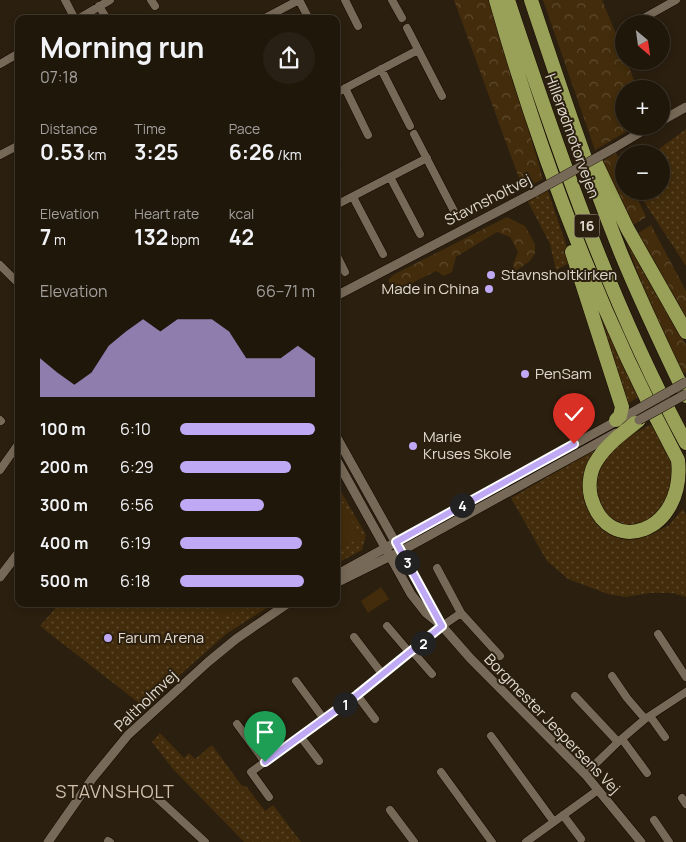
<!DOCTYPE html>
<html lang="en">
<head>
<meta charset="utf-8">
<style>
	:root { --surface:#20170b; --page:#282014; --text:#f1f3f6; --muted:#a29f9d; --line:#3d362c; --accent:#bfa9f4 }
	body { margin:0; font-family:Manrope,sans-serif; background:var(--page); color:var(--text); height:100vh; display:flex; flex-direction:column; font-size:19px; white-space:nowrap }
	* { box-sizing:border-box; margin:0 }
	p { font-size:16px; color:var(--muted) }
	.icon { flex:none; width:28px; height:28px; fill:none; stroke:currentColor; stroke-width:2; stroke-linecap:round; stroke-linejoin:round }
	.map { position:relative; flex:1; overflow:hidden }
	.side { position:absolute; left:15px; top:15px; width:325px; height:592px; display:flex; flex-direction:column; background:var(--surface); border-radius:10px; box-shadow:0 2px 8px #0003,0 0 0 1px var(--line) }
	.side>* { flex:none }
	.needle { width:32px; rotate:151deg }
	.fabs { position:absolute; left:615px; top:15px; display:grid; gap:10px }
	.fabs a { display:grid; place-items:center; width:55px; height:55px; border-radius:50%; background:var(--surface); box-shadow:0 2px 8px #0003,0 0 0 1px var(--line); font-size:25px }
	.pin { position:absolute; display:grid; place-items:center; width:42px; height:42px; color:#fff; margin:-51px -21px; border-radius:50% 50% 50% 0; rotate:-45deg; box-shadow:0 0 5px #0007 }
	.pin .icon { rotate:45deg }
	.km { position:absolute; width:25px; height:25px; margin:-12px; border-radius:50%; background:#222; color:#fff; font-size:14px; line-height:25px; text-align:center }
	.round { display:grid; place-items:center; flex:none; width:52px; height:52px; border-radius:26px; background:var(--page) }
	.summary { display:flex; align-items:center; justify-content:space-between; height:85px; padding:0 25px }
	h1 { font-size:28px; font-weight:700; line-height:38px }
	.metrics { display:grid; grid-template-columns:repeat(3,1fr); gap:8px; height:85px; padding:5px 25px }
	.metrics div { display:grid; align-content:center }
	.metrics b { font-size:21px; font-weight:700 }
	.metrics small { font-size:14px; font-weight:400 }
	.metrics p { font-size:14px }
	.chart { height:140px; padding:10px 25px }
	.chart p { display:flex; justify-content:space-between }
	.chart svg { width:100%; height:90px; margin-top:5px; fill:var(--accent); opacity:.7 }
	ul { padding:0 25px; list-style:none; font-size:16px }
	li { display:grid; grid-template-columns:80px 60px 1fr; align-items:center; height:38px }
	li i { height:12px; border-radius:6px; background:var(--accent) }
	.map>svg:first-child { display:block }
</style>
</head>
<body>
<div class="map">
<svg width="686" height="842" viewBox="0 0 686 842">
	<defs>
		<pattern id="grass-dots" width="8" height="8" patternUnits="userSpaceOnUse" patternTransform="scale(1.25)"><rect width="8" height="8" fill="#422c0b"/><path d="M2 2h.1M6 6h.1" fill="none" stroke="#5d4a2e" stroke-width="1.8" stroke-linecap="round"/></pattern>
		<pattern id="forest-crowns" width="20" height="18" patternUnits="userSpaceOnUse" patternTransform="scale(1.25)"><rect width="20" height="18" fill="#422c0b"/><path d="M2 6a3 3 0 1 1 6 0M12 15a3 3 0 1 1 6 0" fill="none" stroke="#5d4a2e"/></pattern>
	</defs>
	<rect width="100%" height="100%" fill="#2b1f0f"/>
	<path fill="url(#grass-dots)" d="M686,129V266L637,191H661V154H652Z
		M548,191L572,262L556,270L550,244L527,200Z
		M626,241L656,294L651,308Z
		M581,267L640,396L627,404Z
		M653,424L675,468L673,505C664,511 654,521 644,525C623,533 597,511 594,490C592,480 598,467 603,458C612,444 639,430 653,424Z
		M605,444L583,492L629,534L650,535L669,525L683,509L686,515V597L672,593H651L625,597L608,594L568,579L547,561L511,498Z
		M336,483L366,535L362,550L336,564Z
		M59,604H273L226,634L144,707L40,626Z
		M160,733L184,758L189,753L195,759L212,745L242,786H246L265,811L273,805L301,842H244L173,769L152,742Z"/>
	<path fill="url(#forest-crowns)" d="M454,0H491L543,179L523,189Z
		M543,0H602L624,53V61H627L637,89H624V126H636L595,150Z
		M616,153L624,169V191H634L646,217L630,227L599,163Z
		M507,217L525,226L535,244V253L530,261L514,272L513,265L518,252L510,237L497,232L456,257L452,272L444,276L436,271L416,281L395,294L388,280L393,275Z
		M651,225L686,291V322L635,235Z
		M656,294L686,345V372L683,374L651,308Z"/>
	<path fill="#422c0b" d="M336,492L361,537L336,551Z
		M381,587L389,599L368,613L361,601Z
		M211,604H248L220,620Z"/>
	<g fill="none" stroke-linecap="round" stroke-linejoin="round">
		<g stroke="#130900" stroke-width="9">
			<path id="minor" d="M65,0L75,19
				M151,0L155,6
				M299,0L309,19
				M345,0L358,26
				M392,0L402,18
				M99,6L107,19
				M78,19L110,0
				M263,19L299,0
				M633,24L676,0
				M407,28L442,96
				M623,29H624
				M0,64L19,53
				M381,69L410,126
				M345,88L368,135
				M336,93L418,50
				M414,134L455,213
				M0,155L19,145
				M336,162L337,164
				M390,177L420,234
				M353,197L383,254
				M336,205L427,158
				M336,254L345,272
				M0,265L19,284
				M0,420L1,421
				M0,470L19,443
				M437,568L461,613L500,656
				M387,626L410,653
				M658,634L686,677
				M354,637L383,675
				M412,651L432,674
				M612,676L627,698L645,719
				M296,681L324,719
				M357,695L375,719
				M575,696L618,742
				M650,716L665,737
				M237,724L265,762
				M300,736L319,761
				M491,736L554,822
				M622,739L647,773
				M441,772L492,842
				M585,774L618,742L645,719L686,692
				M155,796L205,842
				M269,797L251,772L357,695L442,626L461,613
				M682,798L686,804
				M390,810L414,842
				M563,815L581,839
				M654,820L669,842
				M108,841L110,842
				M526,842L598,790"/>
		</g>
		<g stroke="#130900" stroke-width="10">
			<path id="tertiary" d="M661,121L686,107
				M614,148L651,126
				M336,296L535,192
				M336,436L440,622
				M336,459L411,594L426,613L442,626L470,658L585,774L641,842
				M336,575L633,412
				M0,577L19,552
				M336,583L401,551L616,433
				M48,842L92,779L128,735L208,662L236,639L287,604"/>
		</g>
		<g stroke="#130900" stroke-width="15">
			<path id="motorway" d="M496,0C541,159 600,314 678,460C686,533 608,559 591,497C588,485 590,470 597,460C607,444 624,432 639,420
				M508,0C558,151 610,303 686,443
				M531,0C559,84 587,168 620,251C640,300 663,348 686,396
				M596,163L627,228L686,332
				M572,252L622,407L620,416L616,420"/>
		</g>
		<use href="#minor" stroke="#776957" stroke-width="8"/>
		<use href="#tertiary" stroke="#776957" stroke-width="9"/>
		<use href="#motorway" stroke="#98a157" stroke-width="14"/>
		<g stroke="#130900" stroke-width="10" stroke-linecap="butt">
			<path id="tertiary-bridge" d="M535,192L614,148
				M633,412L686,382
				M639,420L686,394"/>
		</g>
		<use href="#tertiary-bridge" stroke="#776957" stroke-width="9"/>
	</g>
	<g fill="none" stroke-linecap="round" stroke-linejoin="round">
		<g stroke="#fff" stroke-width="10">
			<path id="route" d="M265,762L357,695L442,626L396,542L574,444"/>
		</g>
		<use href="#route" stroke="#bfa9f4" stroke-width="6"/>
	</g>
	<g fill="#bfa9f4" stroke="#2b1f0f" stroke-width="2">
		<circle cx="491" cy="275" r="5"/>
		<circle cx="489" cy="289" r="5"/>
		<circle cx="525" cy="374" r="5"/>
		<circle cx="413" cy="446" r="5"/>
		<circle cx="108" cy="638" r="5"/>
	</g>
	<g text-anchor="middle" stroke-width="4" stroke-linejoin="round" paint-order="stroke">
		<rect fill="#2b1f0f" stroke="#aaa195" stroke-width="1" x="574.5" y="214.5" width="25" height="23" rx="4"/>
		<g font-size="14" font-weight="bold" fill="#e1d9cf">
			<text x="587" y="231">16</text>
		</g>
		<g font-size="15" fill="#e1d9cf" stroke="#2b1f0f">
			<text transform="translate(572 136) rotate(70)" y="5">Hillerødmotorvejen</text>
			<text transform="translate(488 200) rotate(-27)" y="5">Stavnsholtvej</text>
			<text transform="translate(146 701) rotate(-44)" y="5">Paltholmvej</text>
			<text transform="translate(552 724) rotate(46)" y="5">Borgmester Jespersens Vej</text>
		</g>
		<g font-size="15" fill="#e1d9cf" stroke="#2b1f0f" text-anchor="start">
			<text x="501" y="280">Stavnsholtkirken</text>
			<text x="479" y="294" text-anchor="end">Made in China</text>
			<text x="535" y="379">PenSam</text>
			<text x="423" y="442">Marie<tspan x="423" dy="17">Kruses Skole</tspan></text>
			<text x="118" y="643">Farum Arena</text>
		</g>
		<g font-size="18" letter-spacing="1" fill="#d0c0ac" stroke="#2b1f0f">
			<text x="115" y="798">STAVNSHOLT</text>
		</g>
	</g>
</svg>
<div class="fabs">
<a><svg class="needle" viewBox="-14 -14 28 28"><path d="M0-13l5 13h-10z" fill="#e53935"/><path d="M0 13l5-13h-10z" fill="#a29f9d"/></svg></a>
<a>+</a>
<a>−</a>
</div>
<div class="pin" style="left:265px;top:762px;background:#1e9e55"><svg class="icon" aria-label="arrive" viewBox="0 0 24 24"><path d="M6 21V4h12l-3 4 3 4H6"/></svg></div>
<div class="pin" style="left:574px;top:444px;background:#d93025"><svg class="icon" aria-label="check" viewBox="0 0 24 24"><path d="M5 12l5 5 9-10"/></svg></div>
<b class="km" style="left:345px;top:704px">1</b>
<b class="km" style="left:423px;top:643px">2</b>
<b class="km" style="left:407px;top:562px">3</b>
<b class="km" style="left:462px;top:505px">4</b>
<section class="side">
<div class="summary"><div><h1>Morning run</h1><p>07:18</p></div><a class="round"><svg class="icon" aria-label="share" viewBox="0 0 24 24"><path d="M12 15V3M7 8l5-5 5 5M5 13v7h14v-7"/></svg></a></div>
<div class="metrics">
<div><p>Distance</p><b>0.53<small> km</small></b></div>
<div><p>Time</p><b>3:25</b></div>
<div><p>Pace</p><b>6:26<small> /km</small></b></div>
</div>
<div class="metrics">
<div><p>Elevation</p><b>7<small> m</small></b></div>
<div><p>Heart rate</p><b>132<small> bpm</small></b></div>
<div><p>kcal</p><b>42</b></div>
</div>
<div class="chart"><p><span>Elevation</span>66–71 m</p>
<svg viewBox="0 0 160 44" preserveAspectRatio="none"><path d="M0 44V25L10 32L20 38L30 32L40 19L50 12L60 6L70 12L80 6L90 6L100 6L110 12L120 25L130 25L140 25L150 19L160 25V44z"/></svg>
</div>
<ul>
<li><b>100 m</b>6:10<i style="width:100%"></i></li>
<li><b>200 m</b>6:29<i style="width:82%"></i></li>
<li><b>300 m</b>6:56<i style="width:62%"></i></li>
<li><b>400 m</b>6:19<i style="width:90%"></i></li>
<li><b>500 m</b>6:18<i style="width:92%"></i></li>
</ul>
</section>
</div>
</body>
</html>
